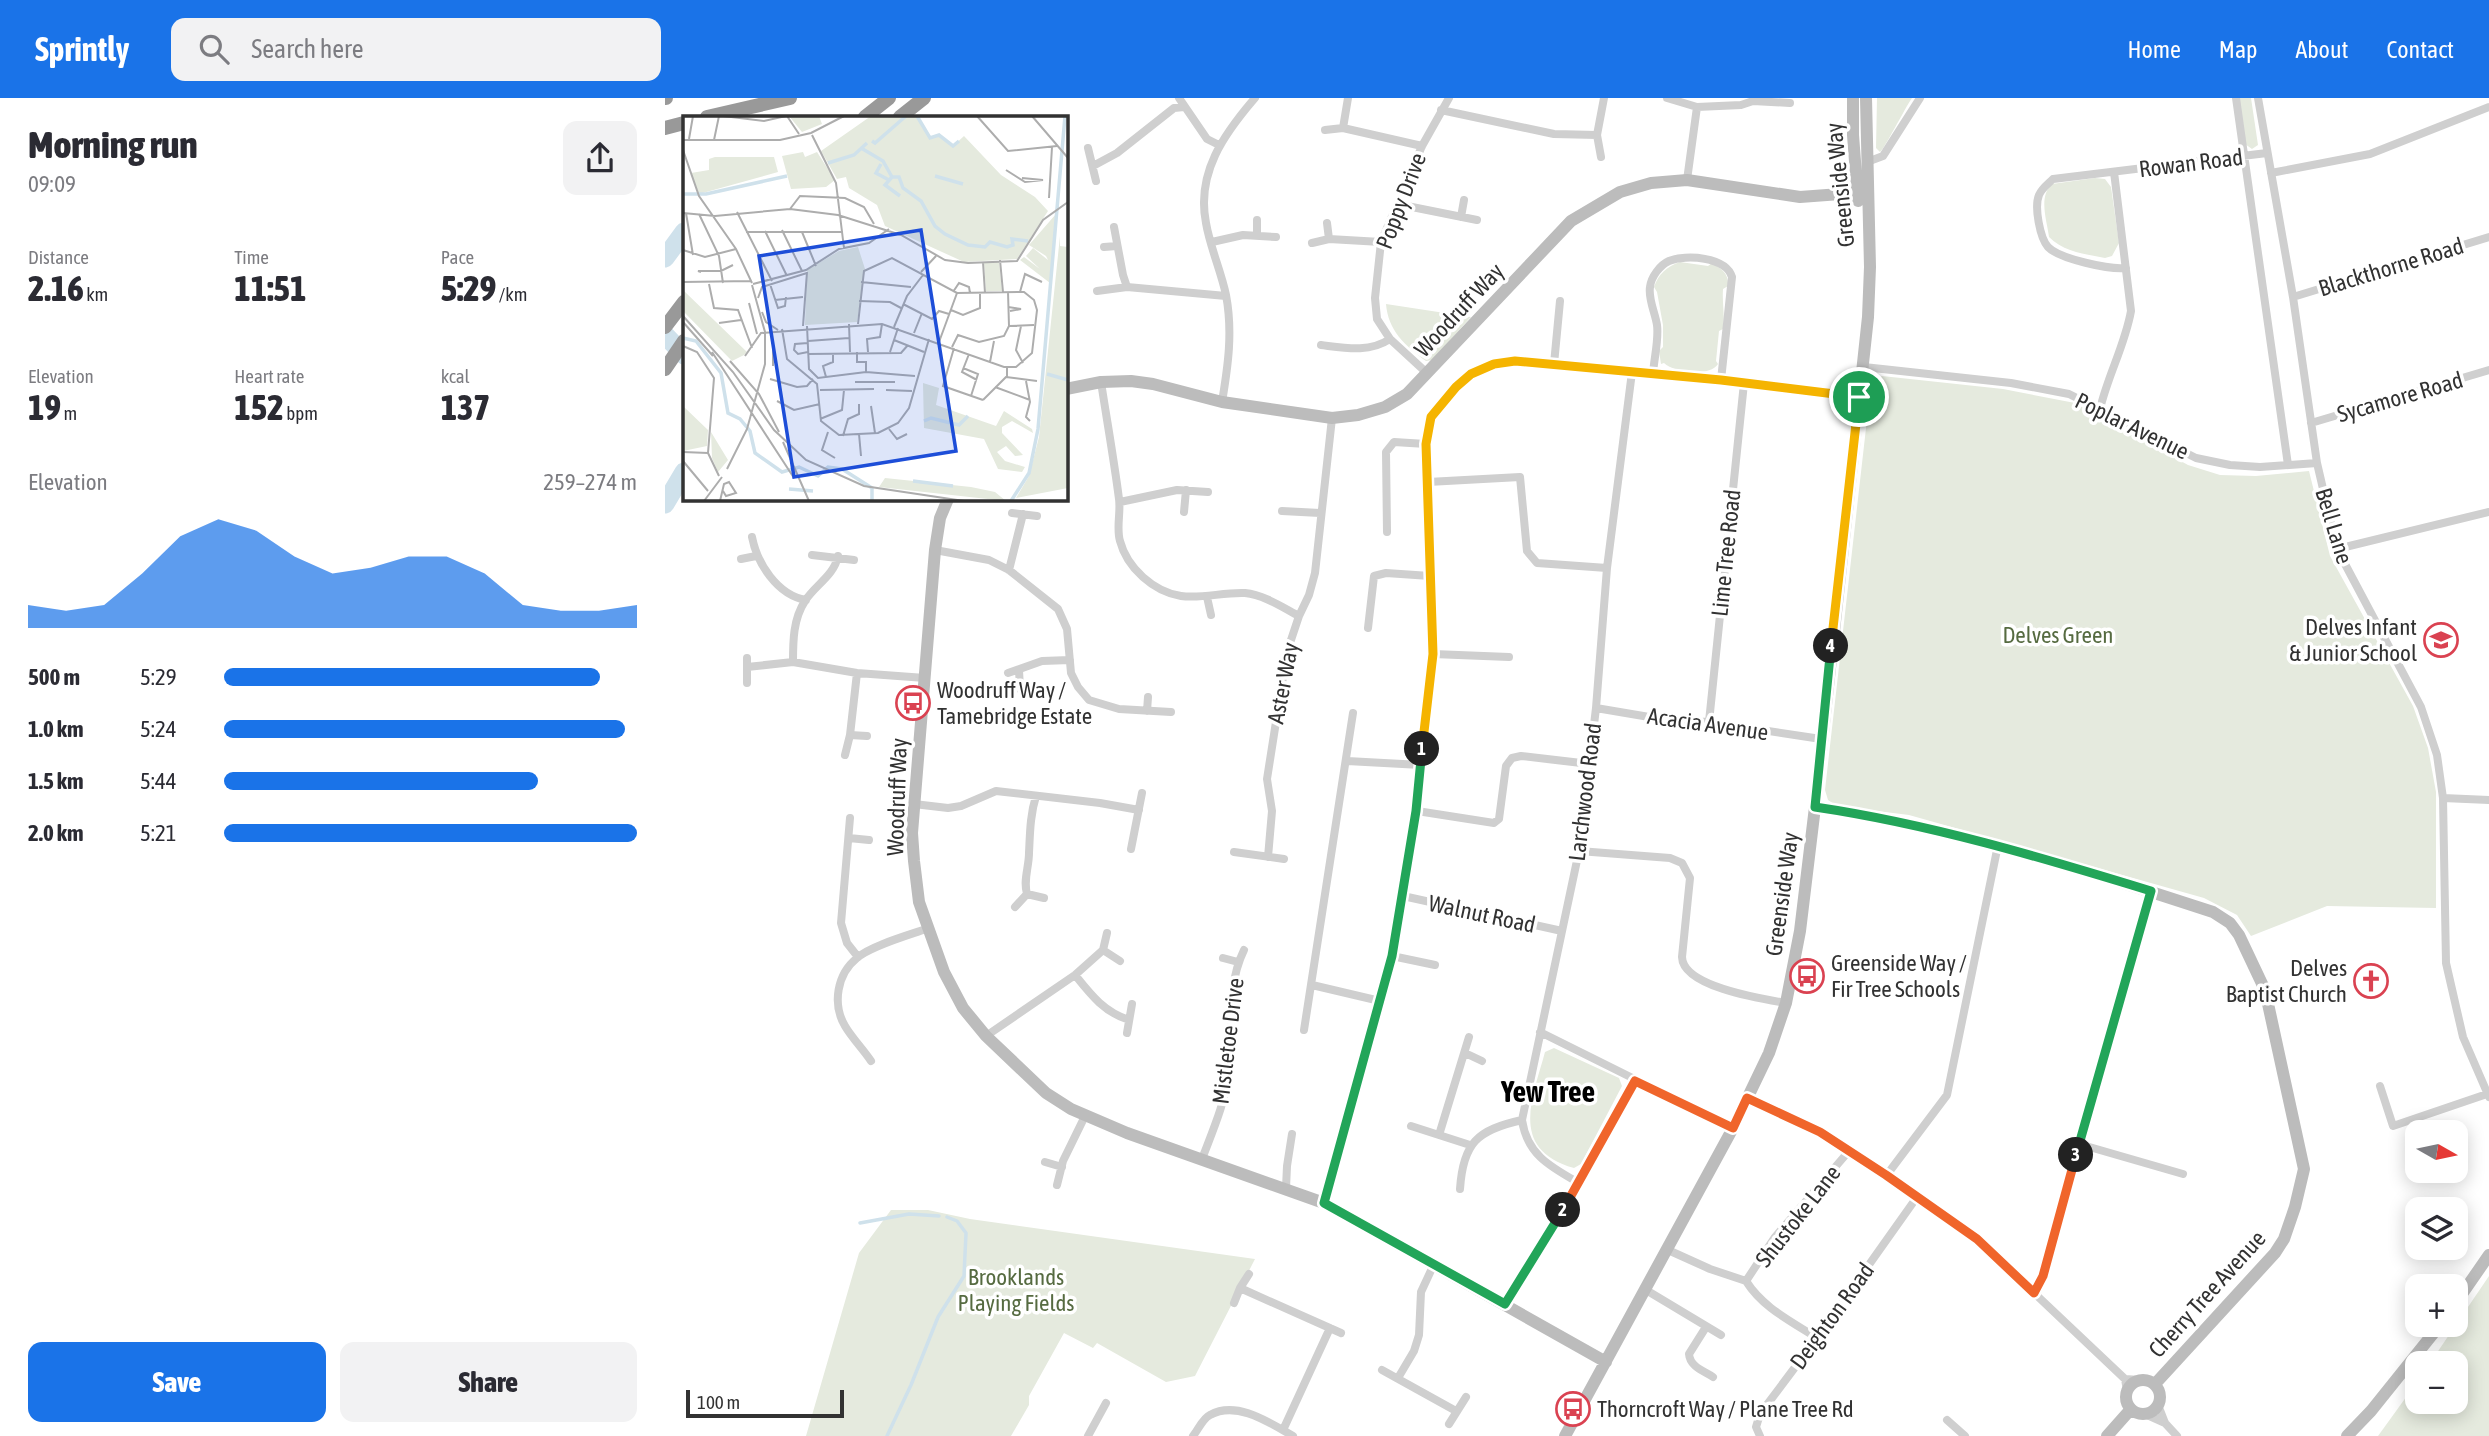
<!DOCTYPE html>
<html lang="en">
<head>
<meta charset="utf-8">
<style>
	:root { --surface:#fff; --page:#f2f2f3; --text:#2b2b33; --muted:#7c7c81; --accent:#1a73e8 }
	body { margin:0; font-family:"Asap Condensed",sans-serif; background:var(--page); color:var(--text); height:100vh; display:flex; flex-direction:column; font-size:26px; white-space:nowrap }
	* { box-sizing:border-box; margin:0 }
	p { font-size:23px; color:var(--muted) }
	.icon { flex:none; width:38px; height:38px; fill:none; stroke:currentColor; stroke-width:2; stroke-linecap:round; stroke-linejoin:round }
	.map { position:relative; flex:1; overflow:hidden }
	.side { display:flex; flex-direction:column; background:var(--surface); width:665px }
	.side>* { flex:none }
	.needle { width:46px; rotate:99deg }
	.buttons { position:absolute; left:1740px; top:1022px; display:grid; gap:14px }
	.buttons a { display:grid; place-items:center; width:63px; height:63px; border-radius:14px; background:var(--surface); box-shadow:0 4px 18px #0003; font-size:35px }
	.scale { position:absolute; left:21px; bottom:18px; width:158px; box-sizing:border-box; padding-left:7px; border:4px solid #323232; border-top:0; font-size:19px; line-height:24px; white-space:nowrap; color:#323232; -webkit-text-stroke:5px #fff; paint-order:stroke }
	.pin { position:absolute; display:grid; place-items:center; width:60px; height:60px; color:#fff; margin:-30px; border:4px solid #fff; border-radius:50%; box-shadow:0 2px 7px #0007 }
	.km { position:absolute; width:35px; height:35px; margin:-18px; border-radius:50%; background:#222; color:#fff; font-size:19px; line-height:35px; text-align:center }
	.round { display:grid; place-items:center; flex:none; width:74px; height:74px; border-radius:14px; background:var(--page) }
	.headline { display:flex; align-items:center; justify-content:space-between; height:119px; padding:0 28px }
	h1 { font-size:38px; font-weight:800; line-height:52px }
	.metrics { display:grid; grid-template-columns:repeat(3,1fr); gap:10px; height:119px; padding:7px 28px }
	.metrics div { display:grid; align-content:center }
	.metrics b { font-size:35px; font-weight:800 }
	.metrics small { font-size:19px; font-weight:400 }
	.metrics p { font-size:19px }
	.chart { height:196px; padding:14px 28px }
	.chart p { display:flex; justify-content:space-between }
	.chart svg { width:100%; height:126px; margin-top:7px; fill:var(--accent); opacity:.7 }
	.action { display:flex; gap:14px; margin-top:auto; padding:14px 28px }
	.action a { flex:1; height:80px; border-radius:14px; background:var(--accent); color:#fff; font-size:28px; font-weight:800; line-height:80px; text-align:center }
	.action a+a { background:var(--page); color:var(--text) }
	ul { padding:0 28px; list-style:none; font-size:23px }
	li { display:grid; grid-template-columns:112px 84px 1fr; align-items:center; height:52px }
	li i { height:18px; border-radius:9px; background:var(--accent) }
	header { display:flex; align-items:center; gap:42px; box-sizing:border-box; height:98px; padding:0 35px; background:var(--accent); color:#fff }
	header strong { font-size:33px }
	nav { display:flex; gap:38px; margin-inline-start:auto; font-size:24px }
	.search { width:490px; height:63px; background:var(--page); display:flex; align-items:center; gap:18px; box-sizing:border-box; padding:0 24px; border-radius:14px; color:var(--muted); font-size:26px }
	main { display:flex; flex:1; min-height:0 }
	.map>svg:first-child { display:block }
</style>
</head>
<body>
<header>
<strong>Sprintly</strong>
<div class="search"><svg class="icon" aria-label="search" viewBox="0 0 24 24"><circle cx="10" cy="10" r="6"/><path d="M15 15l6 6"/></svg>Search here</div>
<nav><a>Home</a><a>Map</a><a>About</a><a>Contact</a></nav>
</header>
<main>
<section class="side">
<div class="headline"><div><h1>Morning run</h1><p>09:09</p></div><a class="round"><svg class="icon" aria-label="share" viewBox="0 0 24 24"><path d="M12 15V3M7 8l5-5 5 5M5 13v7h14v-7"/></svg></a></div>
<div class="metrics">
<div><p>Distance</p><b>2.16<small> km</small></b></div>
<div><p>Time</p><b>11:51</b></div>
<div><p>Pace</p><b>5:29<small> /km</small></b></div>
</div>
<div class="metrics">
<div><p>Elevation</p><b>19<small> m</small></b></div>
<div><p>Heart rate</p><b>152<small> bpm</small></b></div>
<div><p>kcal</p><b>137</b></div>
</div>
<div class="chart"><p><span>Elevation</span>259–274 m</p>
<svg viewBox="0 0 160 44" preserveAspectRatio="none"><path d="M0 44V36L10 38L20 36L30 25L40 12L50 6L60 10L70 19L80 25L90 23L100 19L110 19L120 25L130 36L140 38L150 38L160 36V44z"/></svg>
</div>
<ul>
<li><b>500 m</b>5:29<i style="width:91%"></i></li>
<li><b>1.0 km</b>5:24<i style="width:97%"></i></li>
<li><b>1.5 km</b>5:44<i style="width:76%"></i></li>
<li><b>2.0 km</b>5:21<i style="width:100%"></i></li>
</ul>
<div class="action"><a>Save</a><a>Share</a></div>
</section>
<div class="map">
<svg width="1824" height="1338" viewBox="0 0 1824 1338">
	<rect width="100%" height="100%" fill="#fff"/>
	<path fill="#e5eade" d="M1212,0H1247C1240,10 1220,50 1215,54L1211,50Z
		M1572,0H1586L1593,47L1587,51L1580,46Z
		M1430,80L1440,81L1446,89L1454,145L1447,158L1440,160C1420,156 1399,154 1384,139C1382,122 1373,99 1387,86Z
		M1015,164L1043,168L1047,165C1057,171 1064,176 1063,188L1058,191C1057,205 1060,217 1058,231L1054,233L1051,263L1053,266C1045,279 1009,275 999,265L996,266L994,253L998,249V227L992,194L989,189C993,177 1002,168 1015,164Z
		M721,206L806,219L767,262L761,263C740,248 723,232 721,206Z
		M1217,278L1338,291L1410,305L1523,367L1555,377L1591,378L1644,373L1665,458L1748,608L1763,650L1771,694V810L1662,808L1586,838L1572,817L1539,800L1244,717L1172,708L1163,702L1160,692L1206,286Z
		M889,950L954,980L957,988L916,1066L909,1070C844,1051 867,1002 880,954Z
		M226,1112H263L305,1121L590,1161L530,1278L501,1284L432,1245L428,1250L399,1235L364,1298V1307L346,1338H141L194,1155Z
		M1824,1178V1338H1713L1752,1284V1304H1790V1265H1765Z"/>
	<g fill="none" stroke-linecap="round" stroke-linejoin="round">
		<path stroke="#cfe1eb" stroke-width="3.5" d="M195,1125L244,1116L274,1118
			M222,1338L246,1287L273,1219L299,1178L301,1135L292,1123L282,1119"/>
		<path stroke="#cfe1eb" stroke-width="19" d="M0,160L19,134
			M0,237L19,257
			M0,406L19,374"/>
		<path stroke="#cfcfcf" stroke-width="8" d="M514,0L542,41L554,47
			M1002,0L1032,9L1076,7L1088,3L1125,5
			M1571,0L1623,367
			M1593,0L1628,199L1652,365L1672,451L1756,609L1772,657L1778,700L1781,865L1798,939L1824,999
			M776,12L889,36L932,37
			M678,30L683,0
			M660,32L678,30L757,48
			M423,50L431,83
			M936,59L932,37L939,0
			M1202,64L1218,58L1255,0
			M428,68L452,55L509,10L519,9
			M1606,75L1705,56L1824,9
			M1022,82L1032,9
			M732,106L812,122
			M796,119L799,102
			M592,122V136
			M662,125L664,141
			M449,129L458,177L462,189
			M547,144L578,137L611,139
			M647,145L664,141L716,144
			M439,149L452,148
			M1461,170C1446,172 1394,161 1383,149C1375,140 1369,109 1374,97C1377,90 1383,86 1388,81L1602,55
			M432,193L462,189L561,198
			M1628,199L1824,139
			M656,247C680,250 704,255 725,241
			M889,266L895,203
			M1199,269L1346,285L1404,296L1531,360L1565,367L1595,369L1652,365
			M763,276L725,241L712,221L710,200L716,144L757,48L784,0
			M988,276C989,260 994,242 992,227C990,214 983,201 985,189C986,179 995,167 1004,163C1021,156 1061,159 1067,179L1056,282
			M436,284C442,323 449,362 454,401C456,414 451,430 455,443C462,470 489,494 516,498C537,501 558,494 580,495C599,497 617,509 634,518
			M557,304C563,268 568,234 561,197C556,173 545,149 541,125C531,75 559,36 590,0
			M1435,311C1443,277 1460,247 1466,213L1449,74
			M1646,325L1824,272
			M763,384L855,379L862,453L872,465L942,470
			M455,404L512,392L543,394
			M617,413L655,415
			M519,414L521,392
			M347,415L372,418
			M722,434L721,354L729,344L761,346
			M87,439C92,465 112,497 141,502
			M1672,451L1824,414
			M270,452L324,462L344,472L393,511L402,531L406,575L413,589L424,602L454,611L506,614
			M147,457L189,462
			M76,461L91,458
			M344,472L358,416
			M542,499L546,517
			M703,530L709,478L721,475L765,478
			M768,556L844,559
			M82,560V585
			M128,564C128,544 128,521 140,503C150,487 169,478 173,458
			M82,569L128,564L192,575L260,580
			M354,572L355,591
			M343,575L377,563L405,562
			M931,610L1002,622L1044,624L1156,641
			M482,613L483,599
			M1044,624L1079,285
			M185,637L202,638
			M180,657L185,637L192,575
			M682,663L756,667
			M1778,700L1824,702
			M249,706L283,710L296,708L331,693L435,705L474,712
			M752,713L829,725L834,721L841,668L847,660L856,658L925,666
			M185,720L176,825L182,845L193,859
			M184,740L204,742
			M466,751L477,695
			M914,753L1005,760L1017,765L1025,780L1017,859C1018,889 1097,901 1121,905
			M569,754L619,761
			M603,759L607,713L602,681L622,554L634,518L644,497L650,475L667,320
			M362,796C358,782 364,769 364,755C365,736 365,717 371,698
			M738,798L897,833
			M350,809L362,796L379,800
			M438,852L455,863
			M727,858L770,867
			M558,860L573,864
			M410,877C426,897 439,914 464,922
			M647,887L715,903
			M639,932L688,615
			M875,934L1068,1030
			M462,935L467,906
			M321,938L410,877L438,852L442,835
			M800,955L817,963
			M206,963C198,951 187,940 180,928C167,906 172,876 192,860C205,848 244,837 261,831
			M1715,988L1728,1028L1822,996
			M1082,1000L1155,1034L1312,1141L1460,1281L1462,1293
			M746,1028L805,1047
			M774,1037L804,939
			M1414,1046L1518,1076
			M537,1061C548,1032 560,1005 564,974C569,932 560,891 579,852
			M380,1064L397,1069
			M1221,1078L1282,997L1333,747
			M914,1085C886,1069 862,1057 857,1022L914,753L931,610L942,470L967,274
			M392,1087L398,1063L420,1018
			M621,1090L622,1068L627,1036
			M795,1091C798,1045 812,1032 857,1022
			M659,1105L727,858L752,713L768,556L761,346L766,319L791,289L806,276L829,266L850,263L1056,282L1194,299
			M1003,1152L1045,1171L1081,1183C1098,1210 1126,1223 1152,1240
			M1081,1183L1110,1139L1184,1053
			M575,1190L676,1235
			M981,1192L1056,1237
			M1369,1195L1378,1178L1486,793
			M569,1205L575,1190L584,1176
			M840,1206L914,1085L970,983
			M1041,1229L1024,1256C1025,1269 1039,1273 1048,1279
			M717,1272L791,1313
			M733,1280L749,1253L754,1237L756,1194L769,1166
			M1460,1281L1475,1282
			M1493,1307L1500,1325L1512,1338
			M1480,1316L1500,1325
			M1282,1322L1300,1338
			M784,1326L801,1299
			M618,1332L665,1230
			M423,1338L441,1305
			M528,1338C533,1332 538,1320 545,1317C572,1302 605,1325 628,1338
			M1095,1338L1091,1329L1095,1316L1152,1240L1252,1099"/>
		<path stroke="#bcbcbc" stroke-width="12" d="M1188,0V37L1193,103
			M401,291L436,284L466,283L488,286L557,304L667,320L693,317L720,309L742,296L906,123L955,94L986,85L1022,82L1135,99L1202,94
			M283,401L275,420L270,452L247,735L249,763L254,804L279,874L298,910L321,938L381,995L406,1011L462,1035L659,1105L941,1264
			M1150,709C1286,729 1417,771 1548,814L1565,825L1574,837L1600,892L1639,1071L1630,1109L1619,1141L1610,1155L1490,1286
			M1790,1206L1824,1157
			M1461 1299a17 17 0 1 1 34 0a17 17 0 1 1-34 0Z
			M900,1338L1068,1030L1104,955L1121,905L1135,833L1150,709L1203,219L1205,169L1201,0
			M1442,1338L1466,1311
			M1682,1338L1706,1313L1775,1227"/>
		<path stroke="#999" stroke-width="14" d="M0,0H1
			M42,19L125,0
			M200,19L224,0
			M235,19L259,0
			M0,30L19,25
			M0,229L19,204
			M0,271L19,243"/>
	</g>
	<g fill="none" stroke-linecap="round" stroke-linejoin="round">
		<g stroke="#fff" stroke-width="14">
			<path id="split-1" d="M757,651L768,556L761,346L766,319L791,289L806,276L829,266L850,263L1056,282L1194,299"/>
		</g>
		<g stroke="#fff" stroke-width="14">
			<path id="split-2" d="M757,651L751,713L727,858L659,1105L840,1206L898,1112"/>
		</g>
		<g stroke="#fff" stroke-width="14">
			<path id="split-3" d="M898,1112L970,983L1068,1030L1082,1000L1155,1034L1221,1077L1312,1141L1369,1195L1378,1178L1411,1057"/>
		</g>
		<g stroke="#fff" stroke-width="14">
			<path id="split-4" d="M1166,548L1150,709C1265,726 1375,759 1486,793L1411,1057"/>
		</g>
		<g stroke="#fff" stroke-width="14">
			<path id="split-5" d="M1166,548L1194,299"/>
		</g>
		<use href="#split-1" stroke="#f5b400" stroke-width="9"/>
		<use href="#split-2" stroke="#22a559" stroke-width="9"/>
		<use href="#split-3" stroke="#f0652b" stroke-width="9"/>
		<use href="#split-4" stroke="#22a559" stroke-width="9"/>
		<use href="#split-5" stroke="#f5b400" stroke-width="9"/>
	</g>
	<defs>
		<g id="school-ring" transform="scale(1.75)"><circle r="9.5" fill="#fff" stroke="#da4251" stroke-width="1.5"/><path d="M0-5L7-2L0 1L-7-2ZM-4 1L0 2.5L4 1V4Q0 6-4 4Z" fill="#da4251"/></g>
		<g id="bus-ring" transform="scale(1.75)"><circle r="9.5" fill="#fff" stroke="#da4251" stroke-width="1.5"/><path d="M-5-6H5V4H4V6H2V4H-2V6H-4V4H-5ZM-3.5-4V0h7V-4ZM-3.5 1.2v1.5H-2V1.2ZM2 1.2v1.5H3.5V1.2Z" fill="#da4251"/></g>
		<g id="church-ring" transform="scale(1.75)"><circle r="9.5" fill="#fff" stroke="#da4251" stroke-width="1.5"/><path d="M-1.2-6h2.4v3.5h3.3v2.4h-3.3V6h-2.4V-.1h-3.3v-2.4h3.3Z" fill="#da4251"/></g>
	</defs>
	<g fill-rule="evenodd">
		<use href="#school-ring" x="1776" y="542"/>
		<use href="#bus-ring" x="248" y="605"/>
		<use href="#bus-ring" x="1142" y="878"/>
		<use href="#church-ring" x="1706" y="883"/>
		<use href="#bus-ring" x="908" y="1311"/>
	</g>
	<g text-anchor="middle" stroke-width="7" stroke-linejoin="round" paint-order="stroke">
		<g font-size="23" fill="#323232" stroke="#fff">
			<text transform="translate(1526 65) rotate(-7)" y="8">Rowan Road</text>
			<text transform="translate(1175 87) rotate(-96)" y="8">Greenside Way</text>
			<text transform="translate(736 103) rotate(-69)" y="8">Poppy Drive</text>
			<text transform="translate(1726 169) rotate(-17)" y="8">Blackthorne Road</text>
			<text transform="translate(794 212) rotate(-47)" y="8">Woodruff Way</text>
			<text transform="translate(1735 299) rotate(-16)" y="8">Sycamore Road</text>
			<text transform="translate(1467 328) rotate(26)" y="8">Poplar Avenue</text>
			<text transform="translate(1669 428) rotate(73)" y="8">Bell Lane</text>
			<text transform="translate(1061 455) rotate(-84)" y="8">Lime Tree Road</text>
			<text transform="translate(618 585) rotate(-79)" y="8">Aster Way</text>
			<text transform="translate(1043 626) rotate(8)" y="8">Acacia Avenue</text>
			<text transform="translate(920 694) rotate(-83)" y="8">Larchwood Road</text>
			<text transform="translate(232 699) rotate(-88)" y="8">Woodruff Way</text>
			<text transform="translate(1117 796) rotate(-82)" y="8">Greenside Way</text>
			<text transform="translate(817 816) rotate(12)" y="8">Walnut Road</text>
			<text transform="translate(563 943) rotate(-83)" y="8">Mistletoe Drive</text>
			<text transform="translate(1133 1118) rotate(-52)" y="8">Shustoke Lane</text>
			<text transform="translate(1542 1196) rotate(-48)" y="8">Cherry Tree Avenue</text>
			<text transform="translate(1167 1218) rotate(-54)" y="8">Deighton Road</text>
		</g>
		<g font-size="23" fill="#323232" stroke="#fff" text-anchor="start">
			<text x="1752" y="537" text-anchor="end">Delves Infant<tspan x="1752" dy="26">&amp; Junior School</tspan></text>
			<text x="272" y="600">Woodruff Way /<tspan x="272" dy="26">Tamebridge Estate</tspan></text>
			<text x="1166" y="873">Greenside Way /<tspan x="1166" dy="26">Fir Tree Schools</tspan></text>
			<text x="1682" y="878" text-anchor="end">Delves<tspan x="1682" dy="26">Baptist Church</tspan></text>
			<text x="932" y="1319">Thorncroft Way / Plane Tree Rd</text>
		</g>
		<g font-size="23" fill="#566b41" stroke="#fff">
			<text x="1393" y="545">Delves Green</text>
			<text x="351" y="1187">Brooklands<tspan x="351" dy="26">Playing Fields</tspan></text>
		</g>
		<g font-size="30" font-weight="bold" fill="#000" stroke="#fff">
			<text x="883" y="1004">Yew Tree</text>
		</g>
	</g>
	<g transform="translate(18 18)">
		<rect width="385" height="385" fill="#fff"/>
		<path d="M106,0H136L139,8L119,16ZM188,0H232L248,21L258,20L269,31L281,20L318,59L352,81L365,95L334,143L281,146L202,110L194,89L166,72L163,61L154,63L138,35ZM120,36L122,41L134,36L152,64L143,71L108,73L99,40ZM32,41H91L95,56L16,78L8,57L26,54V43ZM373,98L367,167L337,144L341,141L357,153L343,140L350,132L365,144L363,140L346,129ZM377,120V130L385,131V372L333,382L346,360L356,321ZM175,131L182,153L174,206L122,209L124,154L156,135ZM316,145L319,175H303L301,146ZM0,174L64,236L61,239L49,245L0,195ZM240,267L256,272L253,289L313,310L321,295L349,313L350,317L329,305L319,311V317L340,339L332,340L323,330L314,336L322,345L342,351L339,356L315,353L301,323L241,312ZM0,290L25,314L24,330L0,335ZM28,316L45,344L35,356L29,342ZM202,362L288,371L312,376L323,385L196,371Z" fill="#e5eade"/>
		<path fill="none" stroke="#cfe1eb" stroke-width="3.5" d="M234,0L247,22L256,19L270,30L276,25M189,25L192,27L223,0M178,32L200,45L209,61H216L220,72L238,85L252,110L262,118L285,129L302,131L307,126L324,131L330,129L329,123L345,125M145,47L171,39L184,27M198,48L193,57L206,64M252,60L280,68M209,61L202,69L217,80M0,78H23L104,60M0,222L13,225L38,257L45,297L57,303L67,315L72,337L99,356L116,351L135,360L145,351L159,353L189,372V385M364,258L385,264M241,305L248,302L276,309L285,300M230,365L270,370M106,373L130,375M328,385L346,357L355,313L382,0"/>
		<path fill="none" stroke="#adadad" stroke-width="2" d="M40,0L81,5L103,0M104,0L116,18M294,0L325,35L374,30M349,0L385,42M129,19L153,67L161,132M6,23L10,0M0,24H97L128,17L161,0M31,24L36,0M0,34L16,80L53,133L69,167M323,54L342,66L360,64L339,62M366,82L369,31M107,93L117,80L162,82L181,91L191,108M54,96L89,165M0,97L32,100L107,93L155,99L218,119L262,144L285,147L334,145L360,104L385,86M3,97L10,139M16,98L36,140L40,167M99,114L119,155M82,115L104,160M63,116H160M119,116L133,150M0,134L22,141L53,133M317,144L320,176M300,146L302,177M18,156L15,155H38L50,149M238,156L253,140M0,166L68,165M178,166L228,171M26,168L31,192L55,194L69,232M70,168L123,154L156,133L186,127L206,113M87,168L95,192L102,190L103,181M270,176L276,167L286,171L287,177M337,176L342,158L359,166M75,182L79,171L124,157M92,184L120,181M176,185L207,186L218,192M66,187L74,218M220,188L249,203L256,195L266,198M325,191L338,193L327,195M268,194L280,199L297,192V178M79,196L83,206L95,214M0,200L50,256L91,314L123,344L181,370L281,385M0,206L30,240M36,207L58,204M166,208L167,236M120,210L124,156M124,210L126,253L135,262L183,256L232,260M326,210L351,209M338,210L333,234L340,247M211,211L224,180L240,159M99,213L104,243L134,268L138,305L156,319L195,317L215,307L226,292L246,223M231,217L239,197M90,224V250M211,224L241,236M125,225L166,222M256,226L274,177M125,227L112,228L111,234L115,238L125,236M0,230L14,236L31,262L25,337L36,360M269,231L275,219L296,226L321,220L326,210L325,176M271,232L260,270L300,284M29,236L111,362M174,236V246H183V256M185,236L184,223L197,221L199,208M207,236L215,212M125,238L218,237L225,229M286,238L279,256L294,264M62,240L78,217L199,208L321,251H333L349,237L354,194L351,184L341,176L274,177L209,142L181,155L175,208M47,245L76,278L96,316M307,246L311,225M280,252L295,258L288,280M143,261L140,250L150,246V238M323,261L354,265M87,263L114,271L124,270L130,263M343,265L347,286L343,301L347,305M172,266H212M312,271L347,284M137,274L191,273M203,274L229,275M300,284L324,260V252M94,285L111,294L137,288M188,290L192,317M137,303L159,294L161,274M206,313L214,323L224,318M145,316L139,334L152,342M176,318L178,340M160,320L165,303L176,298V288M100,326L126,385M0,336L25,337M0,345L25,375M44,353L64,313L82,248V216L69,169M21,385L39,361M37,385L41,368L46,366L53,377L43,380L40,375"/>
		<path fill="#1d4ed8" fill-opacity="0.15" stroke="#1d4ed8" stroke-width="3.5" d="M238,114L273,335L111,361L76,140Z"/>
		<rect width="385" height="385" fill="none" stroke="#323232" stroke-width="3.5"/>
	</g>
</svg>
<div class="buttons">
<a><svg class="needle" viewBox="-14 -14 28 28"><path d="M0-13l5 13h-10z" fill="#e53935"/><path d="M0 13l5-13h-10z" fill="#7c7c81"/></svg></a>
<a><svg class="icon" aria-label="layers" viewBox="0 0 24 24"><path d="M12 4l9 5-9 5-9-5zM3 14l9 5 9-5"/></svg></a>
<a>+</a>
<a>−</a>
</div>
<div class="scale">100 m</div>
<div class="pin" style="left:1194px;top:299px;background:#1e9e55"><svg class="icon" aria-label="arrive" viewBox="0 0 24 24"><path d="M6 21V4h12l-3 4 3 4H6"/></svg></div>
<b class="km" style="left:757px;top:651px">1</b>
<b class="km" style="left:898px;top:1112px">2</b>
<b class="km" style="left:1411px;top:1057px">3</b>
<b class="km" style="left:1166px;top:548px">4</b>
</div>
</main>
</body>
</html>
